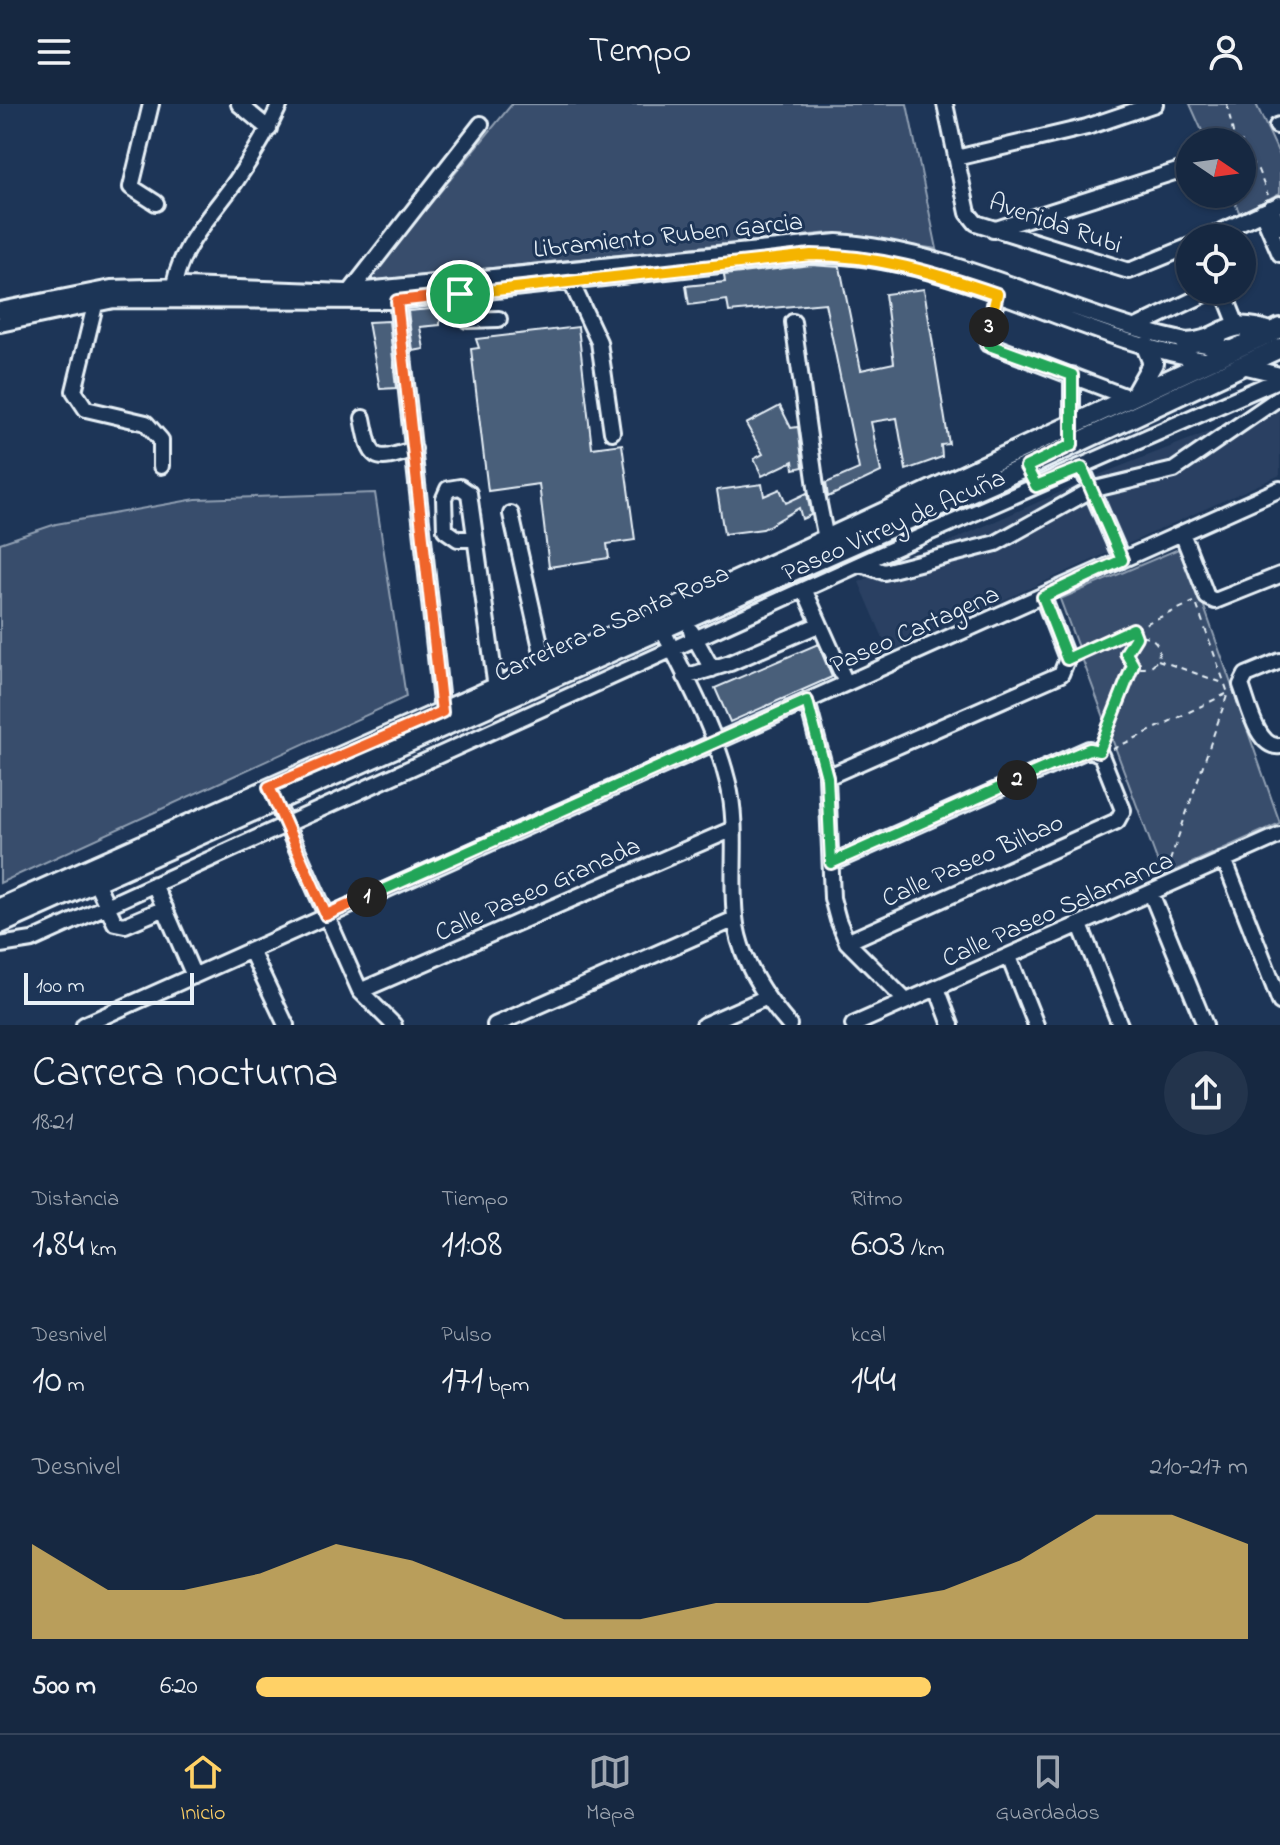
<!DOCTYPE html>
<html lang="es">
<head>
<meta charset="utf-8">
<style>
	:root { --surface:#162841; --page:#23344c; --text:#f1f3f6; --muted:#9ea6b1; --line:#35445a; --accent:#ffd166 }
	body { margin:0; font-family:"Indie Flower",sans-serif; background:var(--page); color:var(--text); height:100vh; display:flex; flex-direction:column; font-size:30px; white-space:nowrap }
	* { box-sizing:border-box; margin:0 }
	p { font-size:26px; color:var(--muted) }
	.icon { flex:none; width:44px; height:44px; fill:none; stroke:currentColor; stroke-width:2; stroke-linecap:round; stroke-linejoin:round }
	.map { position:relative; height:921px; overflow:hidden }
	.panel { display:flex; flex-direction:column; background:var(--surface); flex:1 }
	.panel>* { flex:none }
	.needle { width:52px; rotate:103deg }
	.controls { position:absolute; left:1176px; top:24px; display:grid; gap:16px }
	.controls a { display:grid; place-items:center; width:80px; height:80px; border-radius:50%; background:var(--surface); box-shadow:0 2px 6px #0004,0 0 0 2px var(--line); font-size:40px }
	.scale { position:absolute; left:24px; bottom:20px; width:170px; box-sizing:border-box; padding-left:8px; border:4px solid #e8f1f8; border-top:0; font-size:22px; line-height:28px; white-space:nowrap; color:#e8f1f8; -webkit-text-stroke:6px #1d3557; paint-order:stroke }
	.pin { position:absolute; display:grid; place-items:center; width:68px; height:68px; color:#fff; margin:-34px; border:4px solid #fff; border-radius:50%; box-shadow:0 2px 8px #0007 }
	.km { position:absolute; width:40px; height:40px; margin:-20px; border-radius:50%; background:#222; color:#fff; font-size:22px; line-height:40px; text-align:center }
	.round { display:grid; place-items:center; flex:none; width:84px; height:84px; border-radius:42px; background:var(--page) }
	.overview { display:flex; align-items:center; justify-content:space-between; height:136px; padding:0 32px }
	h1 { font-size:44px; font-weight:600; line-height:60px }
	.metrics { display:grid; grid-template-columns:repeat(3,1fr); gap:12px; height:136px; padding:8px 32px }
	.metrics div { display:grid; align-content:center }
	.metrics b { font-size:40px; font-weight:600 }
	.metrics small { font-size:22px; font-weight:400 }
	.metrics p { font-size:22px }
	.chart { height:224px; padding:16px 32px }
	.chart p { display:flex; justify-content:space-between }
	.chart svg { width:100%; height:144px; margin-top:8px; fill:var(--accent); opacity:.7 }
	ul { padding:0 32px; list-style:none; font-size:26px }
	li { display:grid; grid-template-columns:128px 96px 1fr; align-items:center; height:60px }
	li i { height:20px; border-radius:10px; background:var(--accent) }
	header { display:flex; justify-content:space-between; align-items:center; height:104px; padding:0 32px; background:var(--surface); font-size:36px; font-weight:600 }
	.tabs { display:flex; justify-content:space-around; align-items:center; height:112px; border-top:2px solid var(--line); background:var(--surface); font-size:22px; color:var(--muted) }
	.tabs a { display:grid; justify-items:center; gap:4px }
	.tabs .on { color:var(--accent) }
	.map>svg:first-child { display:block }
</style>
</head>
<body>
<header><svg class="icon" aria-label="menu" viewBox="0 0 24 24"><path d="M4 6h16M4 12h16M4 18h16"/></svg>Tempo<svg class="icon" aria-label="person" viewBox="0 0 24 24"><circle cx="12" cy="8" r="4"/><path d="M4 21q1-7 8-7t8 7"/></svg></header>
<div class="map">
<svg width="1280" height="921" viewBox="0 0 1280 921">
	<rect width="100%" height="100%" fill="#1d3557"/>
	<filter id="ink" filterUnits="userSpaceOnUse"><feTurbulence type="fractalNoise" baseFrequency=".0125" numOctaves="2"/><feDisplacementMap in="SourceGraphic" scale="16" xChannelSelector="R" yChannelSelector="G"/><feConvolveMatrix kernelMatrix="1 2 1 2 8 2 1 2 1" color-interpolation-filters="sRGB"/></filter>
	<g filter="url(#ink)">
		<path fill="#2a4162" d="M1280,300V371L889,548L859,478L1101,370Z"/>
		<path fill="#374d6c" stroke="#909fb2" stroke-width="2" d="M512,0H907L937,145L830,129L367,177Z
			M1190,0H1256L1280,52V89L1240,110L1231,90H1242V38H1207Z
			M375,389L406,593L0,779V439L56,420L196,395Z
			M1183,443L1280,719L1163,772L1060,495Z"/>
		<path fill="#495e7a" stroke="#e8f1f8" stroke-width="2" d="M811,161L840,163L861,266L894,259L885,190L924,185L949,340L941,341L942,353L906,366L897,314L871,318L881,368L828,393L826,379L859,365L825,199L729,208L727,196L689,201L686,182L725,178L724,171Z
			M442,204L444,214H440V221L420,223L424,245L413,247L408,207Z
			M389,217L396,284L380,285L368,218Z
			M578,223L592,344L622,340L635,436L607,440L609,454L549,463L539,380L488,387L471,245L479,244L476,235Z
			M780,302L791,324L798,323L803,363L794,365L793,357L762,372L754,355L763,350L746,320Z
			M762,380L764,392L780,385L786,399L807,389L811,411L802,415L799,404L763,425L724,430L717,386Z
			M818,540L832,573L730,618L715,584Z"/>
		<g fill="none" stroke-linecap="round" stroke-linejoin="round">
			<g stroke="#e8f1f8" stroke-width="20">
				<path id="minor" d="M151,0L131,83L156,99
					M239,0L269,25
					M945,0L968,109L976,119L1129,167L1190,142
					M1277,22L1280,21
					M956,54L1087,23L1155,0
					M1270,104L1280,123
					M1262,108L1280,150
					M993,126L1190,63
					M1207,134L1280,100
					M571,178L599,238L612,328
					M1223,186L1237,221
					M350,188L481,20
					M460,190L467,216L499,215
					M997,190L988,240L1127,293
					M173,191C175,147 212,111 236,77C253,52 268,27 280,0
					M97,193L74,287L86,305L146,319L161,336V362
					M397,197L442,608
					M0,206L111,184L185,182L346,188L837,138C975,148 1097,230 1234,245
					M793,218L817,390L828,445
					M0,220L114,196L397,197L811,151C952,149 1073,235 1209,257
					M1136,223L1214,186
					M1238,261L1280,271
					M1072,271V341
					M363,314C371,356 372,360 414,345
					M1082,364L1122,456
					M511,410L545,562
					M1182,429L1207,493L1215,497L1280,471
					M475,435H458L445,426L444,394L448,385L460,383L469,389L496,584
					M861,460L884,468L996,439L1091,386L1174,366L1280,293
					M805,487L846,579
					M658,516C683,569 714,621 728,679C739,723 730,769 735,813C739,855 763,891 789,921
					M691,527L712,565
					M1280,557L1246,571L1241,581C1248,599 1257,645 1280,642
					M685,573L730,559L818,521
					M807,597L827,673L832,794L838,816L847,838L906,897
					M827,673L1061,570L1067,555L1043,493
					M273,691L360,887L394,921
					M1224,755L1280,898
					M831,759L1089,645L1101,651L1123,706L1117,717L847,838
					M96,778L115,819L125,821L165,804
					M154,780L194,872
					M1151,789L1205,921
					M1080,821L1120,921
					M0,841L32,836L906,439L1280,275
					M251,847L286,921
					M1009,853L1036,921
					M937,884L951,921
					M360,887L733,725
					M84,921L1280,385
					M495,921L735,815
					M704,921L765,894
					M853,921L1280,731"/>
			</g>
			<g stroke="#e8f1f8" stroke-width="24">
				<path id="major" d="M1185,239C1224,238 1222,211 1270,228
					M1136,289L1153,259L1146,242
					M0,804L736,477L1280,224
					M0,820L1026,363L1280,244"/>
			</g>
			<path stroke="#e8f1f8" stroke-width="2" stroke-dasharray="6 6" stroke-linecap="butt" d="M1227,0L1235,38
				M1242,47L1258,66L1268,91
				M1127 548a16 16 0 1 1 32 0a16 16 0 1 1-32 0Z
				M1080,549L1194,498
				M1158,556L1223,579
				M1102,638L1132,562
				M1113,645L1226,590
				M1166,768L1228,589L1197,502"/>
			<use href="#minor" stroke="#1d3557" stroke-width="14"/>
			<use href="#major" stroke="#1d3557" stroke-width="18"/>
		</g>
	</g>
	<g fill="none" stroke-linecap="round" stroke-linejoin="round" filter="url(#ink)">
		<g stroke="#fff" stroke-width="16">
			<path id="split-1" d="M367,793L326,811L269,683L442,608L397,197L460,190"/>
		</g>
		<g stroke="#fff" stroke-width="16">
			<path id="split-2" d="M367,793L807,597L827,673L831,759L1017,676"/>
		</g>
		<g stroke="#fff" stroke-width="16">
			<path id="split-3" d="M989,223V241L1072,271V341L1026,363L1036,382L1082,364L1122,456L1043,493L1067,555L1133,525L1136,533L1126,549L1133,561L1099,647L1089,645L1017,676"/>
		</g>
		<g stroke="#fff" stroke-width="16">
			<path id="split-4" d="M460,190L811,151C876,151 935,169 997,190L989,223"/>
		</g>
		<use href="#split-1" stroke="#f0652b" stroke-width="10"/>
		<use href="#split-2" stroke="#22a559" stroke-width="10"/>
		<use href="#split-3" stroke="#22a559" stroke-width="10"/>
		<use href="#split-4" stroke="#f5b400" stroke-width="10"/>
	</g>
	<g text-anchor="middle" stroke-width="6" stroke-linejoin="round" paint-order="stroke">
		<g font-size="26" fill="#e8f1f8" stroke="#1d3557">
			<text transform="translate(1056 118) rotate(19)" y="9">Avenida Rubi</text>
			<text transform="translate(668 130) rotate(-6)" y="9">Libramiento Ruben Garcia</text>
			<text transform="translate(893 420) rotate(-24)" y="9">Paseo Virrey de Acuña</text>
			<text transform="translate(611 518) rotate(-24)" y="9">Carretera a Santa Rosa</text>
			<text transform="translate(914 524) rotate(-24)" y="9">Paseo Cartagena</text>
			<text transform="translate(972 755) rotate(-24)" y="9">Calle Paseo Bilbao</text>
			<text transform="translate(537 784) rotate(-24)" y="9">Calle Paseo Granada</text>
			<text transform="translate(1057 804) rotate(-24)" y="9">Calle Paseo Salamanca</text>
		</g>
	</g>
</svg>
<div class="controls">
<a><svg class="needle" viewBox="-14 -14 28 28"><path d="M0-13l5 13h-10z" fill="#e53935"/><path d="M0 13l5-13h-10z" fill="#9ea6b1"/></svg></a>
<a><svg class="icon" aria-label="locate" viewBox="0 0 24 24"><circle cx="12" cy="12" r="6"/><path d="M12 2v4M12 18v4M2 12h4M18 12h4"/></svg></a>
</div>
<div class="scale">100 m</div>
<div class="pin" style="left:460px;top:190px;background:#1e9e55"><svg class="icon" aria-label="arrive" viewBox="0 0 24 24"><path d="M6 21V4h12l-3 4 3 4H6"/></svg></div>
<b class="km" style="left:367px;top:793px">1</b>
<b class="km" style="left:1017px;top:676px">2</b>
<b class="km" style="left:989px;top:223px">3</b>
</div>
<section class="panel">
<div class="overview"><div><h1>Carrera nocturna</h1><p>18:21</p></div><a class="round"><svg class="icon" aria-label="share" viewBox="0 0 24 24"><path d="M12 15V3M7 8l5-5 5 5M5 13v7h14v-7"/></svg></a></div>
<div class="metrics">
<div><p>Distancia</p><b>1.84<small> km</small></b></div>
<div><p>Tiempo</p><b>11:08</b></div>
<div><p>Ritmo</p><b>6:03<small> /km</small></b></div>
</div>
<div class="metrics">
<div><p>Desnivel</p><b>10<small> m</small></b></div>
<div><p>Pulso</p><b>171<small> bpm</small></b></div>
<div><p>kcal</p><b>144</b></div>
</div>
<div class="chart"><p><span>Desnivel</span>210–217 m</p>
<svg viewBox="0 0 160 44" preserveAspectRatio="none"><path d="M0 44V15L10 29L20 29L30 24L40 15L50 20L60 29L70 38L80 38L90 33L100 33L110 33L120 29L130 20L140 6L150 6L160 15V44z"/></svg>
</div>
<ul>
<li><b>500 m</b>6:20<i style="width:68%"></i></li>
</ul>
</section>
<nav class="tabs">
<a class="on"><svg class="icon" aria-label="home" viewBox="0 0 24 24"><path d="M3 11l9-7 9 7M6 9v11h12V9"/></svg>Inicio</a>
<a><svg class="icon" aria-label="map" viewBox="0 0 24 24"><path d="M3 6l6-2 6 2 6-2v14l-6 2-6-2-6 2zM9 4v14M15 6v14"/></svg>Mapa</a>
<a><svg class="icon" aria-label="saved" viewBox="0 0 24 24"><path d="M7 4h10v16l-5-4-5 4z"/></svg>Guardados</a>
</nav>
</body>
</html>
